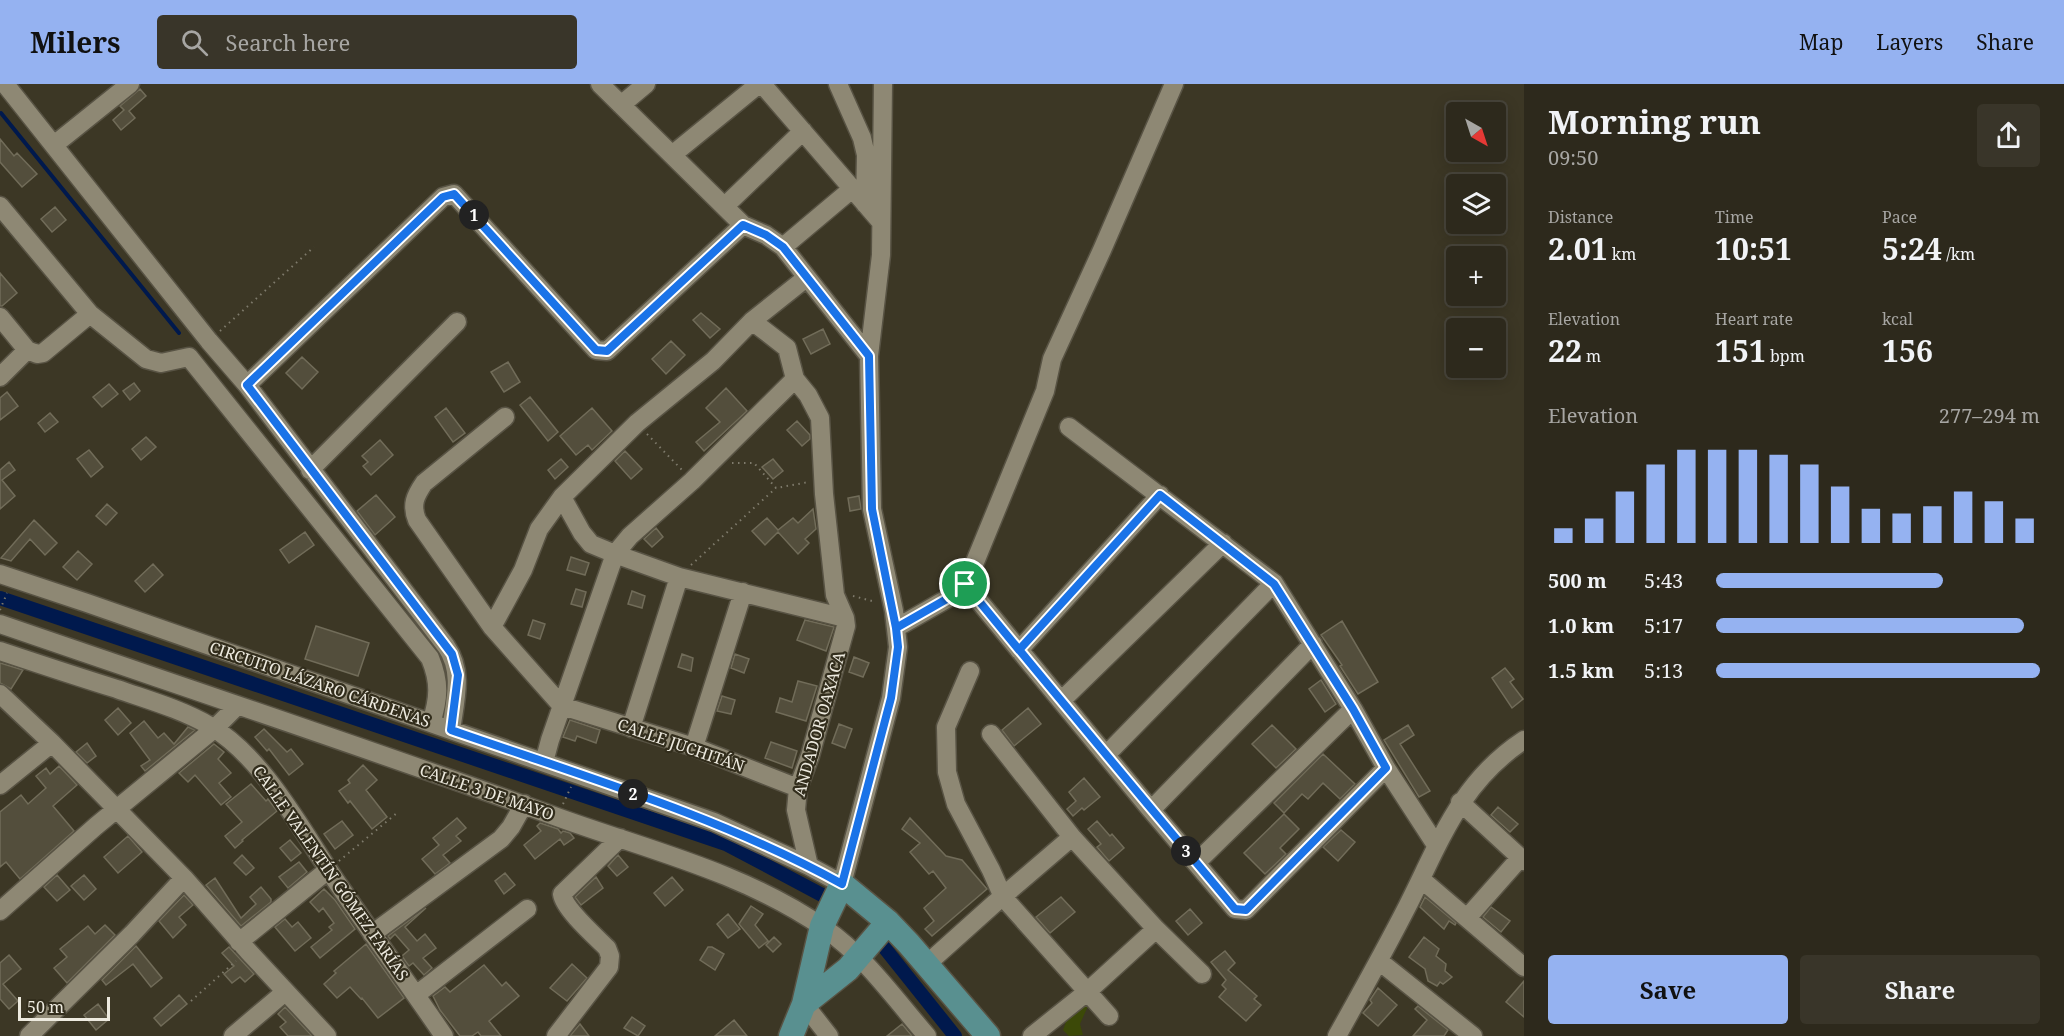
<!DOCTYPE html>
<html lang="en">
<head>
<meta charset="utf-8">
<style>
	:root { --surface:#2d291c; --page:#393529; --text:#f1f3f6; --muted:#a7a6a3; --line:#48453b; --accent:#95b2f1 }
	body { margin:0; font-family:"Noto Serif",serif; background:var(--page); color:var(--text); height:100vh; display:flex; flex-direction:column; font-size:22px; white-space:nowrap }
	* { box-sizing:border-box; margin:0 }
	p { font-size:20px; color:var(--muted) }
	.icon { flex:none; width:33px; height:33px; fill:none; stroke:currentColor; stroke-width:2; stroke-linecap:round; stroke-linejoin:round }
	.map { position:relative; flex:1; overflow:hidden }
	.panel { display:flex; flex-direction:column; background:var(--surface); width:540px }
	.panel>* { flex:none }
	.needle { width:39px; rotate:141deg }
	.fabs { position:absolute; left:1446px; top:18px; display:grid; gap:12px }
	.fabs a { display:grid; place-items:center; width:60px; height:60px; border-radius:6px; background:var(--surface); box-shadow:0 3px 15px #0003,0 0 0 2px var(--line); font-size:30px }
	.scale { position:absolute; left:18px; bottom:15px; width:92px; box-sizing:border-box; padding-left:6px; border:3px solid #edeadf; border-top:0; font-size:16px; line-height:21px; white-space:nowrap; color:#edeadf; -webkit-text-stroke:4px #322d1c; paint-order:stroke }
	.pin { position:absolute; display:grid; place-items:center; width:51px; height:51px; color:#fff; margin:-26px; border:3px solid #fff; border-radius:50%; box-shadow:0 2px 6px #0007 }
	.km { position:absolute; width:30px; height:30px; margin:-15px; border-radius:50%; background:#222; color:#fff; font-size:16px; line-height:30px; text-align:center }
	.round { display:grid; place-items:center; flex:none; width:63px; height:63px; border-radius:6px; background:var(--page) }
	.overview { display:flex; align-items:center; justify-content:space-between; height:102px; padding:0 24px }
	h1 { font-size:33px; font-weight:700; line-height:45px }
	.figures { display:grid; grid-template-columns:repeat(3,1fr); gap:9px; height:102px; padding:6px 24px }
	.figures div { display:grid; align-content:center }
	.figures b { font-size:30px; font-weight:700 }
	.figures small { font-size:16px; font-weight:400 }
	.figures p { font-size:16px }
	.chart { height:168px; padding:12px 24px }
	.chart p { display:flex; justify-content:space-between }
	.chart svg { width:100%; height:108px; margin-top:6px; stroke:var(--accent); stroke-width:6 }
	.button { display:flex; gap:12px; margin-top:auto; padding:12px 24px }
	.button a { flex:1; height:69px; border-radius:6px; background:var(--accent); color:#111; font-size:24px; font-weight:700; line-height:69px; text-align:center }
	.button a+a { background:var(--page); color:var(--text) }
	ul { padding:0 24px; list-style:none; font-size:20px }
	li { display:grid; grid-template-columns:96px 72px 1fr; align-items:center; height:45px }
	li i { height:15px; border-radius:8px; background:var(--accent) }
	header { display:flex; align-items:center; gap:36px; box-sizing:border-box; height:84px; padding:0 30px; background:var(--accent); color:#111 }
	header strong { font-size:28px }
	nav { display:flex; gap:33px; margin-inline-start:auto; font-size:21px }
	.search { width:420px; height:54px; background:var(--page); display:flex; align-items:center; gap:15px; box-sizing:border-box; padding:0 21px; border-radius:6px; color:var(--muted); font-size:22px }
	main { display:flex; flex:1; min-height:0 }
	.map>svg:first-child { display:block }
</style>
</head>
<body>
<header>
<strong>Milers</strong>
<div class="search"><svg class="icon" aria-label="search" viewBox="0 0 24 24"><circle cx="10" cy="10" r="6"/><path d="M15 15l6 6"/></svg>Search here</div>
<nav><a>Map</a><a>Layers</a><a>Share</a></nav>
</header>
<main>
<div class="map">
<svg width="1524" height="952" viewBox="0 0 1524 952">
	<rect width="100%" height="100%" fill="#3c3725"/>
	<path fill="#3c4908" d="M1082,916L1088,922L1080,940L1083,951L1069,952L1063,946L1072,921Z"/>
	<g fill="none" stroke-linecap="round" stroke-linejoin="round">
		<path stroke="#00194d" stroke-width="4" d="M1,29L179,249
			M437,570L441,574L443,585"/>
		<path stroke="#00194d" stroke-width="14" d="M0,514L726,760L822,811
			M875,852L955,952"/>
	</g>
	<path fill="#534e3c" stroke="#716c59" stroke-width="1.5" d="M140,5L146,12L129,27L135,34L121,46L113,36L124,26L120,22Z
		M0,55L14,72L17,69L37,90L22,103L0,78Z
		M55,123L66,136L52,148L41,135Z
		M0,189L17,209L2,222H0Z
		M701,229L720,245L710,254L693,236Z
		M823,245L830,260L811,270L803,255Z
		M671,257L685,271L666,290L652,275Z
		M302,273L318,288L302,305L286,289Z
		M508,278L520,298L504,308L491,288Z
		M134,299L140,307L130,316L123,307Z
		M109,300L118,310L102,323L93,313Z
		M726,304L747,327L704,367L696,358L720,338L706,324Z
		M7,308L18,322L0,336V314Z
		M530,313L558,348L548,357L520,321Z
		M446,324L465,349L453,358L435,333Z
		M592,324L612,347L592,366L588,361L576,371L560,352Z
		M50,329L58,338L45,348L38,339Z
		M797,337L810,351V355L802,362L787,346Z
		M146,353L156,363L141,376L132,365Z
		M380,356L393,371L371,391L363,382L368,378L362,372Z
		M89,366L103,383L91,393L77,375Z
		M625,367L642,385L631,395L615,377Z
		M561,375L568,383L555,395L548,386Z
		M773,375L783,387L773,395L762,383Z
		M9,378L15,386L2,396L15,412L0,425V386Z
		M376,411L395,433L375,451L357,427Z
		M859,412L861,425L850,427L848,414Z
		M107,420L117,429L106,441L96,432Z
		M813,425L816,445L805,455L809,459L798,470L778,448L765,461L752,447L767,434L778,446L793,434L798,439Z
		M34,436L57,459L45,471L30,455L11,477L1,474Z
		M656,444L663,453L652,463L644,455Z
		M305,448L314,461L289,479L280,466Z
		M78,467L92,480L77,496L63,483Z
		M571,473L589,479L585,491L567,486Z
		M153,480L163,491L145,508L135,497Z
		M576,505L586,508L582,523L571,520Z
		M632,507L645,512L642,524L628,520Z
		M533,536L545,540L540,555L528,551Z
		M805,536L834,543L826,567L797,556Z
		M1342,537L1378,598L1358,610L1340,582L1342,581L1321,551Z
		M316,542L369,559L358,592L305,575Z
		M682,570L693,574L691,587L678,583Z
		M735,570L749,575L744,589L731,584Z
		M854,573L869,579L863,593L849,588Z
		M0,579L23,586L11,605L0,599Z
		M1505,584L1514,595L1510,598L1523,615L1512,624L1492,594Z
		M1321,596L1336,620L1325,628L1309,605Z
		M798,597L817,602L806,637L776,628L780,614L792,618Z
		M722,612L735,616L731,630L717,627Z
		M118,624L131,639L118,651L105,636Z
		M1028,624L1041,640L1014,662L1002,646Z
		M570,636L600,646L596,659L577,652L575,657L563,653Z
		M144,637L158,654L164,649L174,660L188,643L195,646L145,687L141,682L150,676L130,649Z
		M839,640L852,645L845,664L832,659Z
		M1272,641L1296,665L1276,684L1252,660Z
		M1408,641L1414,651L1400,660L1430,707L1419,713L1384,656Z
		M264,645L287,668L291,665L303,680L289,691L269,665L267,667L255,653Z
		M771,658L797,667L792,684L765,674Z
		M87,659L96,672L87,679L76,668Z
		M214,660L224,668L218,675L231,689L219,699L231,713L221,721L195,691L188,698L179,689Z
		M1323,670L1355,700L1340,715L1323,699L1308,715L1302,710L1284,729L1274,719Z
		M363,681L377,696L366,706L387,733L372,745L350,717L348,719L339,707L350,699L348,696Z
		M59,682L77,701L53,722L74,747L20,795L6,778L0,783V728L21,711L28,720L46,704L36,692L46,684L50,690Z
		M1084,694L1100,713L1084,726L1082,724L1073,732L1067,725L1076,717L1069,708Z
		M251,700L266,717L268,715L277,727L242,756L243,757L235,764L225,752L242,738L226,720Z
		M1498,723L1518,740L1510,748L1491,731Z
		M1284,730L1299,745L1280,764L1286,770L1265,790L1244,769Z
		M457,734L466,744L456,752L461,757L443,771L450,779L435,790L422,775L439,761L433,754Z
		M910,734L946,772L962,776L987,805L932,852L925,845L934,837L924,824L946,804L933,787L929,790L910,768L920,759L902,745Z
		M342,737L353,751L335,765L324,750Z
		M1097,737L1110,752L1112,750L1124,764L1109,777L1097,763L1101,760L1088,745Z
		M540,739L558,745L561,749L563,747L570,749L574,754L564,761L560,755L535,775L524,761L541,747L537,742Z
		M1341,746L1355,758L1338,777L1323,763Z
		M128,752L142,768L118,789L104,773Z
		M290,756L301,769L291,777L280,764Z
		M242,771L254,784L246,791L234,779Z
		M618,771L628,783L617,792L608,782Z
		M299,778L307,788L288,804L279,793Z
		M505,789L515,801L504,810L495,797Z
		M57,791L70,806L57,817L44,803Z
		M84,791L96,805L84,816L71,802Z
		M596,793L603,804L581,821L575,813Z
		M672,793L683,806L665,822L654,809Z
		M215,794L241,834L256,820L250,813L261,803L271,815V818L241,842L206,801Z
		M324,805L335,816L355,845L320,874L311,863L332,846L329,843L334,839L323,824L319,828L310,818Z
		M184,811L193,821L179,833L186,841L173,854L159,837Z
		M1061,813L1075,828L1050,849L1036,833Z
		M1425,813L1456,839L1455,841L1449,837L1444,845L1420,823Z
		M751,822L763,830L755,841L768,857L759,864L739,840Z
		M1491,823L1510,837L1501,848L1483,833Z
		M426,824L405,843L417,857L425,850L436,864L423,874L432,884L424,891L413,879L409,882L406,878L402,872L409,866L395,850L390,855L388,852Z
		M1190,825L1202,839L1188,851L1176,837Z
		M728,830L740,845L728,854L717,840Z
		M285,835L292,843L298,838L311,854L295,867L275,843Z
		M105,841L115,851L67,899L54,884L67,873L60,865L88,842L95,850Z
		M774,853L781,860L773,868L766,861Z
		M1424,853L1439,865L1436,872L1446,880L1445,887L1452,893L1443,900L1440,898L1437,902L1428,897L1425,885L1409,873Z
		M366,860L404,914L378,934L362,914L361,915L350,903L337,914L324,900L336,889L334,887Z
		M136,862L162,894L151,903L133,880L106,901L102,896Z
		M229,863L254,890L245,898L240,893L232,899L224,890L234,882L222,869Z
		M708,863H712L724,870L715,886L700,876Z
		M1225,867L1235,879L1228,886L1257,912L1254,915L1261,921L1246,937L1219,913L1226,905L1222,901L1226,896L1211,878Z
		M9,871L21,885L3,900L18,917L9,925L0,915V879Z
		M572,880L587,894L567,917L550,904Z
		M484,881L502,902L506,898L519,912L489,937L501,952H481L478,948L472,952H460L440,926L433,912L445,903L450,908Z
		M1524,897V933L1506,918Z
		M1378,904L1397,921L1378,942L1363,929L1372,919L1370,916Z
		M179,911L187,920L161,942L154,934Z
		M98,920L109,935L96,946L84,931Z
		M1418,922L1448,946L1444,952H1413L1427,936L1415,925Z
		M285,923L312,952H288L280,943L286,938L278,930Z
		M632,933L645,942L638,952L624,944Z
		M734,936L747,952H715Z
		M580,940L589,952H570Z
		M902,940L912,952H887Z"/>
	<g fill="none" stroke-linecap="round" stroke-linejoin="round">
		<g stroke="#585344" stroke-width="21">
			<path id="minor" d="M5,0L209,257L247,301L446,562C464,588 455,617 451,646
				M600,0L743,141L766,151L783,163L869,272
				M762,0L881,138
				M838,0L862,54L866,71L865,120
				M621,21L646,0
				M54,61L130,0
				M672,71L759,0
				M0,122L90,230L146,275L161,279L189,273L430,574C440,598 439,614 431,639
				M725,122L803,47
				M783,163L852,105
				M0,233L27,266
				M752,237L787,264L795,295L808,311L820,334L824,410L835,511L845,534L846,542L810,672L798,704L796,726L809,782
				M0,293L27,266L37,270L43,269L90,230
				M247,301L443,113L454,110L596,266L607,267L743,141
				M505,333L424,399C415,412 411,421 417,436L492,543L562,622L694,663L798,704
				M1069,343L1274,499L1353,625L1386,684L1436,761
				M310,386L457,238
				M562,413L582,449L591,460L615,470L679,493L845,534
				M0,490L87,519L714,738L809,782L842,800L891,614L898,563L894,527L872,425L869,272L881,171L883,0
				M965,500L1151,726
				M0,540C186,604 373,666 557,733C648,766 743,788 824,844C865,872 895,915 927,952
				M492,543L523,486L539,445L562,413L637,339L713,277L752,237L806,194
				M896,544L959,508L968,495L1045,307L1052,275L1102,166L1174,0
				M1313,560L1151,726L1235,825L1246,826L1386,684
				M1019,566L1160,411
				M0,567C39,580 78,593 117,605C148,616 181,625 210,642C265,674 304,751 340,803C374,853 410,902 444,952
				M970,587L946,643L947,688L956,720L991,786L1003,813L1109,932
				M0,610L52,659L184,794L248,867L327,952
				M1061,617L1223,459
				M631,644L679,493
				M991,650L1072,753L1156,845L1202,890
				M694,663L743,508
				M1106,671L1274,499
				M544,678L550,656L615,470L630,452L692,397L795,295
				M0,701L52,659
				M1460,718L1524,777
				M1196,779L1353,625
				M1421,795L1524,883
				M0,827L96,742L214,645L237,622
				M1467,834L1520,774
				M372,850L501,755L511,743L524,720
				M239,858L328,786
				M1379,877L1473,952
				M927,880L995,819L1072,753
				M416,911L527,825
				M804,920L829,952
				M29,952L132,850L184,794
				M233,952L285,908
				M556,952L609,883L610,872L607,864C596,853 564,825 562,810L620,754
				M1032,952L1087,908L1156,845
				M1337,952C1361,909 1385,866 1407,823C1440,758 1460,698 1524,656"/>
		</g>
		<g stroke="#585344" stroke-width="27">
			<path id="major" d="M804,920L848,885L888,838
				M791,952L804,920L822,842L842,800L888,838L909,860L988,952"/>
		</g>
		<path stroke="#7f7b6c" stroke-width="2" stroke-dasharray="1.5 4.5" stroke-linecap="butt" d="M220,247L314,163
			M647,350L683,387
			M732,379H754L776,404L809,398
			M691,481L776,404
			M853,512L876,518
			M0,526L7,509
			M563,720L571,703
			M339,777L397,729
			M191,917L236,877"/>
		<use href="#minor" stroke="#8e8874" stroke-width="18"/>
		<use href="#major" stroke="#599090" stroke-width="24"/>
	</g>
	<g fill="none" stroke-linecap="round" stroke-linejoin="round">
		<g stroke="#fff" stroke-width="12">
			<path id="route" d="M965,500L959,508L896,544L872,425L869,272L783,163L766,151L743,141L607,267L596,266L454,110L443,113L247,301L452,570L458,591L451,646C583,692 719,732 842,800L891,614L898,563L896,544L959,508L965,500C1054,609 1145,717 1235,825L1246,826L1386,684L1353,625L1274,500L1160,411L1019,566L965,500"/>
		</g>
		<use href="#route" stroke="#1a73e8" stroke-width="8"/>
	</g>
	<g text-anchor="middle" stroke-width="4.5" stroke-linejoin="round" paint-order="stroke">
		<g font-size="16" fill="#edeadf" stroke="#322d1c">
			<text transform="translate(320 600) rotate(19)" y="6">CIRCUITO LÁZARO CÁRDENAS</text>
			<text transform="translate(819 640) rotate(-74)" y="6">ANDADOR OAXACA</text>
			<text transform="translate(681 661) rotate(19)" y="6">CALLE JUCHITÁN</text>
			<text transform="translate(487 708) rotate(19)" y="6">CALLE 3 DE MAYO</text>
			<text transform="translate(331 789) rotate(55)" y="6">CALLE VALENTÍN GÓMEZ FARÍAS</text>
		</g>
	</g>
</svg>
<div class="fabs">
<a><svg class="needle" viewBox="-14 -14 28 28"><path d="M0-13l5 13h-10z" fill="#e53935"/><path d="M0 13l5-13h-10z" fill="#a7a6a3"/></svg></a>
<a><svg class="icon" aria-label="layers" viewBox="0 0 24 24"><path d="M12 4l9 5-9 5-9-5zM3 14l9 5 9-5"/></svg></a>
<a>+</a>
<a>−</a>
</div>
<div class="scale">50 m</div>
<div class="pin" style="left:965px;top:500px;background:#1e9e55"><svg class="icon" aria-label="arrive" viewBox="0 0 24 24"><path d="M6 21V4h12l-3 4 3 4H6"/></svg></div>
<b class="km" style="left:474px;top:131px">1</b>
<b class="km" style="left:633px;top:710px">2</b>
<b class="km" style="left:1186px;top:767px">3</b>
</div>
<section class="panel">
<div class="overview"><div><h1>Morning run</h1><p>09:50</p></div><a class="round"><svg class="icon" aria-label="share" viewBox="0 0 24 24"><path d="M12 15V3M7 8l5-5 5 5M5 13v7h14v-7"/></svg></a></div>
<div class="figures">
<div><p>Distance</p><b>2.01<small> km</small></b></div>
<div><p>Time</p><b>10:51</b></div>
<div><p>Pace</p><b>5:24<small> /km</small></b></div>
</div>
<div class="figures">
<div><p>Elevation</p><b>22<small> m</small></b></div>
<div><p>Heart rate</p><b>151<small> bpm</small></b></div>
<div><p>kcal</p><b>156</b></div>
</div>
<div class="chart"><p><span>Elevation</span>277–294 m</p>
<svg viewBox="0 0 160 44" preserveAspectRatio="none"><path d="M5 44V38M15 44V34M25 44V23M35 44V12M45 44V6M55 44V6M65 44V6M75 44V8M85 44V12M95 44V21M105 44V30M115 44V32M125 44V29M135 44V23M145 44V27M155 44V34"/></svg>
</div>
<ul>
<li><b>500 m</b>5:43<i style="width:70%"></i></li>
<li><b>1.0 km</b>5:17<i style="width:95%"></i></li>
<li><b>1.5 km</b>5:13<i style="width:100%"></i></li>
</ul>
<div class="button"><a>Save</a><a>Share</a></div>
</section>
</main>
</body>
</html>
